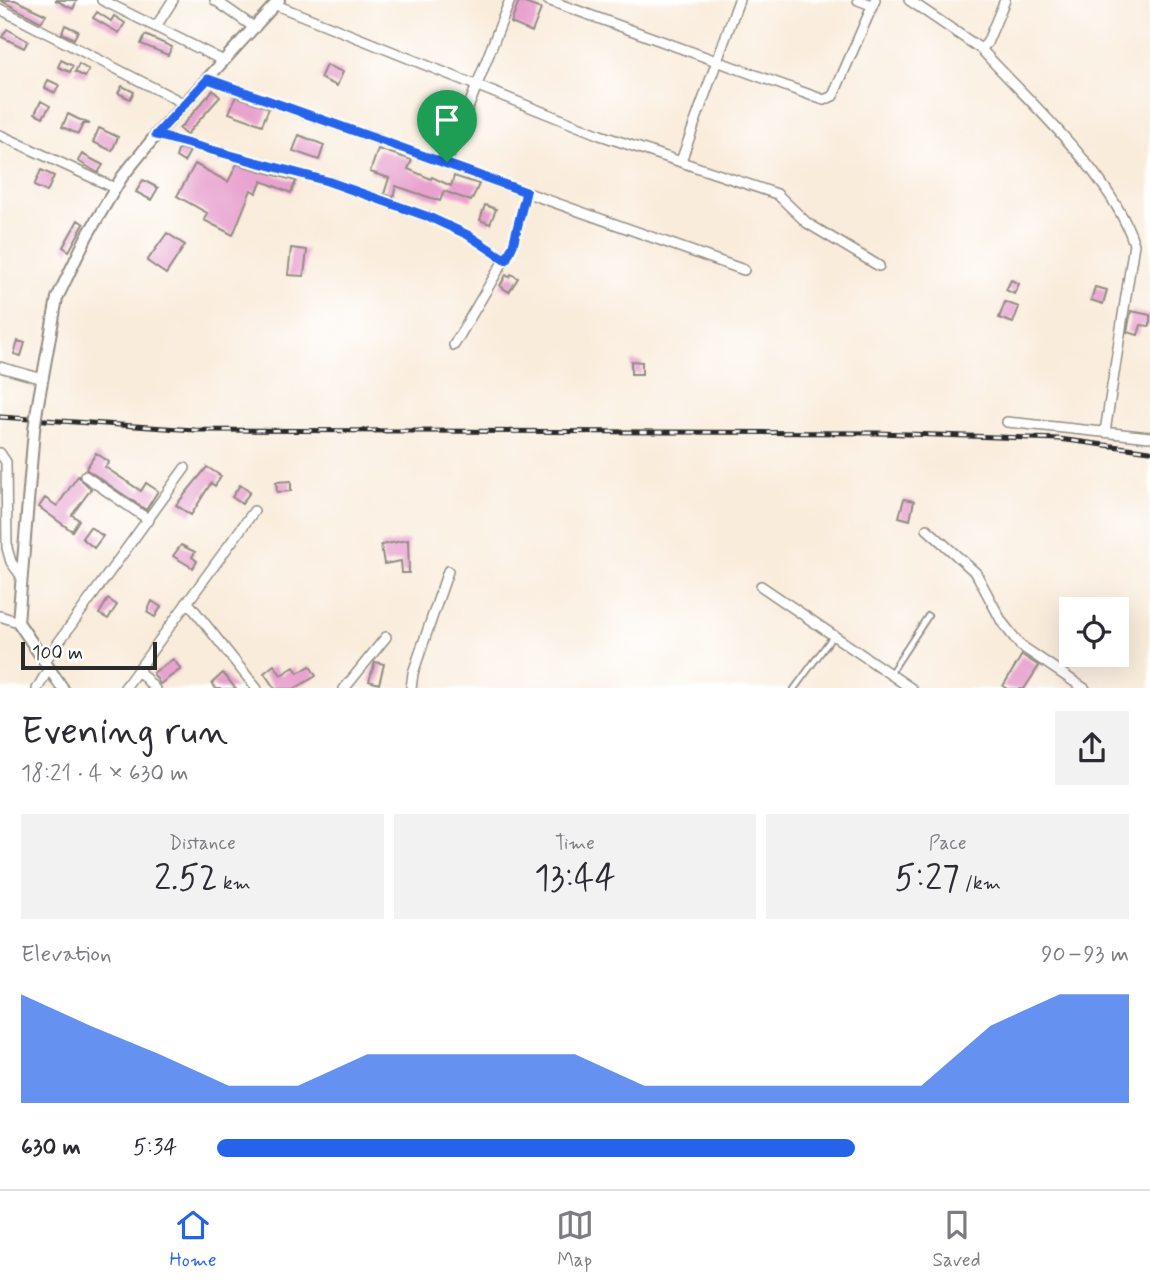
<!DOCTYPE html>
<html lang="en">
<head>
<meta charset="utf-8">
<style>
	:root { --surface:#fff; --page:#f2f2f3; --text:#2b2b33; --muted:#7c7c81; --line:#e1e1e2; --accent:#2563eb }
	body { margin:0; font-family:Mynerve,sans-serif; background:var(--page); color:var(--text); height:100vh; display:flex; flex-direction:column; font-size:26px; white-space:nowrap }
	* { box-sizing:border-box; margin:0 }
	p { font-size:23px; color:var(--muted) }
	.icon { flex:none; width:38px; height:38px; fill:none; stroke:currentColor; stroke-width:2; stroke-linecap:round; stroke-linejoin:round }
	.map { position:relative; height:688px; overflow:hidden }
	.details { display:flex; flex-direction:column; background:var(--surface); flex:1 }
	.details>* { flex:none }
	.buttons { position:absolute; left:1059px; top:597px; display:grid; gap:14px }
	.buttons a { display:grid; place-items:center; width:70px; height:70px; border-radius:0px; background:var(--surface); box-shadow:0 7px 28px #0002; font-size:35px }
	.scale { position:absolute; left:21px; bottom:18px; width:136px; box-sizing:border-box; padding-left:7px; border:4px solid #2b2b2b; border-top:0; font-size:19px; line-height:24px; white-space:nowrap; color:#2b2b2b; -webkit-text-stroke:5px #fff; paint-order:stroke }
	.pin { position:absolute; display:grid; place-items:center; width:60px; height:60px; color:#fff; margin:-72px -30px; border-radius:50% 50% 50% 0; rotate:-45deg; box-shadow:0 0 7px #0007 }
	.pin .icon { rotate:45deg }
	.round { display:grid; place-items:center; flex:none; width:74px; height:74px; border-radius:0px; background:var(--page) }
	.overview { display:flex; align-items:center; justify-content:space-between; height:119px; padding:0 21px }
	h1 { font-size:38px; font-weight:600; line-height:52px }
	.stats { display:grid; grid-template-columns:repeat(3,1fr); gap:10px; height:119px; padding:7px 21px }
	.stats div { display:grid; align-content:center; border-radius:0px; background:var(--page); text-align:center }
	.stats b { font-size:35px; font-weight:600 }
	.stats small { font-size:19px; font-weight:400 }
	.stats p { font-size:19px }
	.chart { height:196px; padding:14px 21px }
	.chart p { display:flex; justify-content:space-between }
	.chart svg { width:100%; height:126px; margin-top:7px; fill:var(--accent); opacity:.7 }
	ul { padding:0 21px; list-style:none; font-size:23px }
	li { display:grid; grid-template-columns:112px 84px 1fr; align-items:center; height:52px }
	li i { height:18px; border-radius:9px; background:var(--accent) }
	.tab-bar { display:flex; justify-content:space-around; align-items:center; height:98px; border-top:2px solid var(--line); background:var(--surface); font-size:19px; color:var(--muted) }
	.tab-bar a { display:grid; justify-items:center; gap:4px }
	.tab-bar .active { color:var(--accent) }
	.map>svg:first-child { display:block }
</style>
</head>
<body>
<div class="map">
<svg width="1150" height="689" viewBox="0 0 1150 689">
	<rect width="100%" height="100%" fill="#fff"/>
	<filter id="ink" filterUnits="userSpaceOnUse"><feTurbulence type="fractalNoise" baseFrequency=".0143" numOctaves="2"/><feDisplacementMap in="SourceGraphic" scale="14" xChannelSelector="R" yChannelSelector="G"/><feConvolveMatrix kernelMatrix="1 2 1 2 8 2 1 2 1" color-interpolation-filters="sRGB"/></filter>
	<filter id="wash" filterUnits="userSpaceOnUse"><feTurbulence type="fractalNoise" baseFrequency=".00686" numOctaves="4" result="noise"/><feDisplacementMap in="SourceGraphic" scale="28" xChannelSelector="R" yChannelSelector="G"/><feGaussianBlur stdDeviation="1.57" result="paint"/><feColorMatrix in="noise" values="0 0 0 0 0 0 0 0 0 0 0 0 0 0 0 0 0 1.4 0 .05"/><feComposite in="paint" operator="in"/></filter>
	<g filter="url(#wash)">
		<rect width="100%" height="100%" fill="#f9ecdb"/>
		<g id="blocks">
			<path fill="#e8a2cf" d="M0,0H15L46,15L41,22Z
				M55,0H77L73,9Z
				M519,1L541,9L532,32L511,23Z
				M97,12L111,21L114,16L125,23L119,33L93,18Z
				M65,25L78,31L74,39L62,33Z
				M7,29L28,41L24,48L2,37Z
				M145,35L172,47L168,55L141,44Z
				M61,60L73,66L70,72L58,67Z
				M79,64L89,70L85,77L75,72Z
				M326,65L343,72L337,86L320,78Z
				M48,80L59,85L55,93L45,88Z
				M122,86L134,92L130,99L118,93Z
				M213,90L220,97L186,135L179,129Z
				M236,96L269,108L262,125L229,113Z
				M41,101L50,106L43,117L35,113Z
				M68,114L78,119L90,124H83L78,134L62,127Z
				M99,128L118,137L112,151L93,142Z
				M299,135L324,145L319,160L293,151Z
				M179,148L190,151L184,162L176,157Z
				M378,149L412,160L408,169L431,179L432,177L451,186L454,176L479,184L476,191L471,201L444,191L440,201L396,186L393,197L384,194L389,178L370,172Z
				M82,154L103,165L98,173L78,161Z
				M195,164L228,182L237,164L296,181L291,193L262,181L256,193L251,190L233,235L204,220L207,213L177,196Z
				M41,170L54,176L47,192L34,186Z
				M143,180L158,188L151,200L136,192Z
				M485,205L496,209L490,224L480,220Z
				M78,220L84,224L69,251L63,247Z
				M167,233L185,245L166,274L147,261Z
				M291,248L307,250L304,276L288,275Z
				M511,274L518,278L509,292L500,286L506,275L509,277Z
				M1011,280L1019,284L1014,294L1006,290Z
				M1095,287L1107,290L1103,304L1091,300Z
				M1005,302L1019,307L1013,323L999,318Z
				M1131,311L1150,315V326L1141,325L1138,335L1127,332Z
				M18,341L25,343L21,356L14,354Z
				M631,361L642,362V374H631Z
				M96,453L109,462L105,467L141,491L146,483L158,491L146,510L86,469Z
				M207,467L221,476L215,486L211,483L191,515L176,505Z
				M78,476L91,489L72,515L79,520L72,531L39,507L45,498L57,506Z
				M291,481V491L277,492L276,482Z
				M240,485L250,492L242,504L232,497Z
				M904,499L914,501L910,520L899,517Z
				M90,527L103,536L94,548L82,538Z
				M408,540L409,573H402L401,561L384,564L381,545Z
				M181,545L195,552L192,557L197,561L193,568L173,556Z
				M108,599L117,605L108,619L99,614Z
				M152,601L161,607L155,617L147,612Z
				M1022,655L1039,666L1024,689H1007L1003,686Z
				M173,659L181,669L160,684L153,673Z
				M375,662L384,664L379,684L369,681Z
				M274,665L281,675L294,667L298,673L310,666L316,676L294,689H275L264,673Z
				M223,673L236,689H216L212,683Z"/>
		</g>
	</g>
	<g filter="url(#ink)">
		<use href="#blocks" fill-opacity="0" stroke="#928c83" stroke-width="2"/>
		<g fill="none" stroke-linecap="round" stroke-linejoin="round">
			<g stroke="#928c83" stroke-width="8">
				<path id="service" d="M890,674L928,616
					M794,689L833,636"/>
			</g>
			<g stroke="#928c83" stroke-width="12">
				<path id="minor" d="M102,0L224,61
					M215,0L255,28
					M548,0L824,100L833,96L875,0
					M858,0L871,5
					M909,0L981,49L987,43L1005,0
					M276,5L600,135L777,194L807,223L879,266
					M0,9L185,104
					M157,25L173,0
					M981,49C1030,103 1112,175 1134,244L1105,432
					M208,79L744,270
					M0,135L115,188
					M156,135L327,181L429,217L468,235L506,260
					M681,161L739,0
					M447,162L510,0
					M454,345L513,245L526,192
					M0,367L43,379
					M1007,422L1150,437
					M0,453L6,462L7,548L11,562L22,577
					M85,476L149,520
					M927,529L976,573L1002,622L1020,645L1085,689
					M761,586L912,689
					M187,601L257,689
					M0,616L18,622
					M45,661L185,468
					M138,670L155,689
					M37,689L49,668
					M124,689L254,511
					M344,689L386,637
					M411,689L413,673L448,571"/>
			</g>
			<g stroke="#928c83" stroke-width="14">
				<path id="tertiary" d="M37,409L57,298L87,236L122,177L156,135L279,0
					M34,430L18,622L63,689"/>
			</g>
			<use href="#service" stroke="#fff" stroke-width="4.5"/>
			<use href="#minor" stroke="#fff" stroke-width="9"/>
			<use href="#tertiary" stroke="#fff" stroke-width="10"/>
			<g stroke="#2b2b2b" stroke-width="5">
				<path id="rail" d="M0,417L195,430L878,433L1059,439L1150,451"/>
			</g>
			<use href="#rail" stroke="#fff" stroke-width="2.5" stroke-dasharray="8" stroke-linecap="butt"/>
			<g stroke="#928c83" stroke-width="14" stroke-linecap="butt">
				<path id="tertiary-bridge" d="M34,430L37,409"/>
			</g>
			<use href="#tertiary-bridge" stroke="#fff" stroke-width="10"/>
		</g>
	</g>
	<g fill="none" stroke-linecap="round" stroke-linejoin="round" filter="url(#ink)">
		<g stroke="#fff" stroke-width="14">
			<path id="route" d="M208,79L526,192L513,245L506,260L468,235L429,217L327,181L156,135Z"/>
		</g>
		<use href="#route" stroke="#2563eb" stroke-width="9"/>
	</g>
</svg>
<div class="buttons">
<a><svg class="icon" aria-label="locate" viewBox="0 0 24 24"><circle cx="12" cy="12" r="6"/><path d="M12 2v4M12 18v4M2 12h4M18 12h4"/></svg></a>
</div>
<div class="scale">100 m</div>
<div class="pin" style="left:447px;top:162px;background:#1e9e55"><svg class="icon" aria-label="arrive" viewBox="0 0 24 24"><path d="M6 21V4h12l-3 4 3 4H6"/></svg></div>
</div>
<section class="details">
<div class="overview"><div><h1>Evening run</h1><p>18:21 · 4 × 630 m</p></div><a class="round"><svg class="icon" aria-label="share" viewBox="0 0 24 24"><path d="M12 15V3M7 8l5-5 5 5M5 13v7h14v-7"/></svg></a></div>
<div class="stats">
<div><p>Distance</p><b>2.52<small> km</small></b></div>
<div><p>Time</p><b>13:44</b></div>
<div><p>Pace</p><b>5:27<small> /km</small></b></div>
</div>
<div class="chart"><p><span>Elevation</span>90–93 m</p>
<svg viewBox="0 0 160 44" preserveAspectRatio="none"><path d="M0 44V6L10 17L20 27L30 38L40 38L50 27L60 27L70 27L80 27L90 38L100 38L110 38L120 38L130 38L140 17L150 6L160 6V44z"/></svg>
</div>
<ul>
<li><b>630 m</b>5:34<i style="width:70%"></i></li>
</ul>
</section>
<nav class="tab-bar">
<a class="active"><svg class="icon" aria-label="home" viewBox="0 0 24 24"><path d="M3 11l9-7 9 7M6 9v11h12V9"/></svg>Home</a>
<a><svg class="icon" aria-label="map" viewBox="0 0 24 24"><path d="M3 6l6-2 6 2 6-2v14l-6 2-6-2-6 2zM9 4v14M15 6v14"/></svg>Map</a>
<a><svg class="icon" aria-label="saved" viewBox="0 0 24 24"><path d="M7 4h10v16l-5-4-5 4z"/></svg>Saved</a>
</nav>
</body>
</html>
